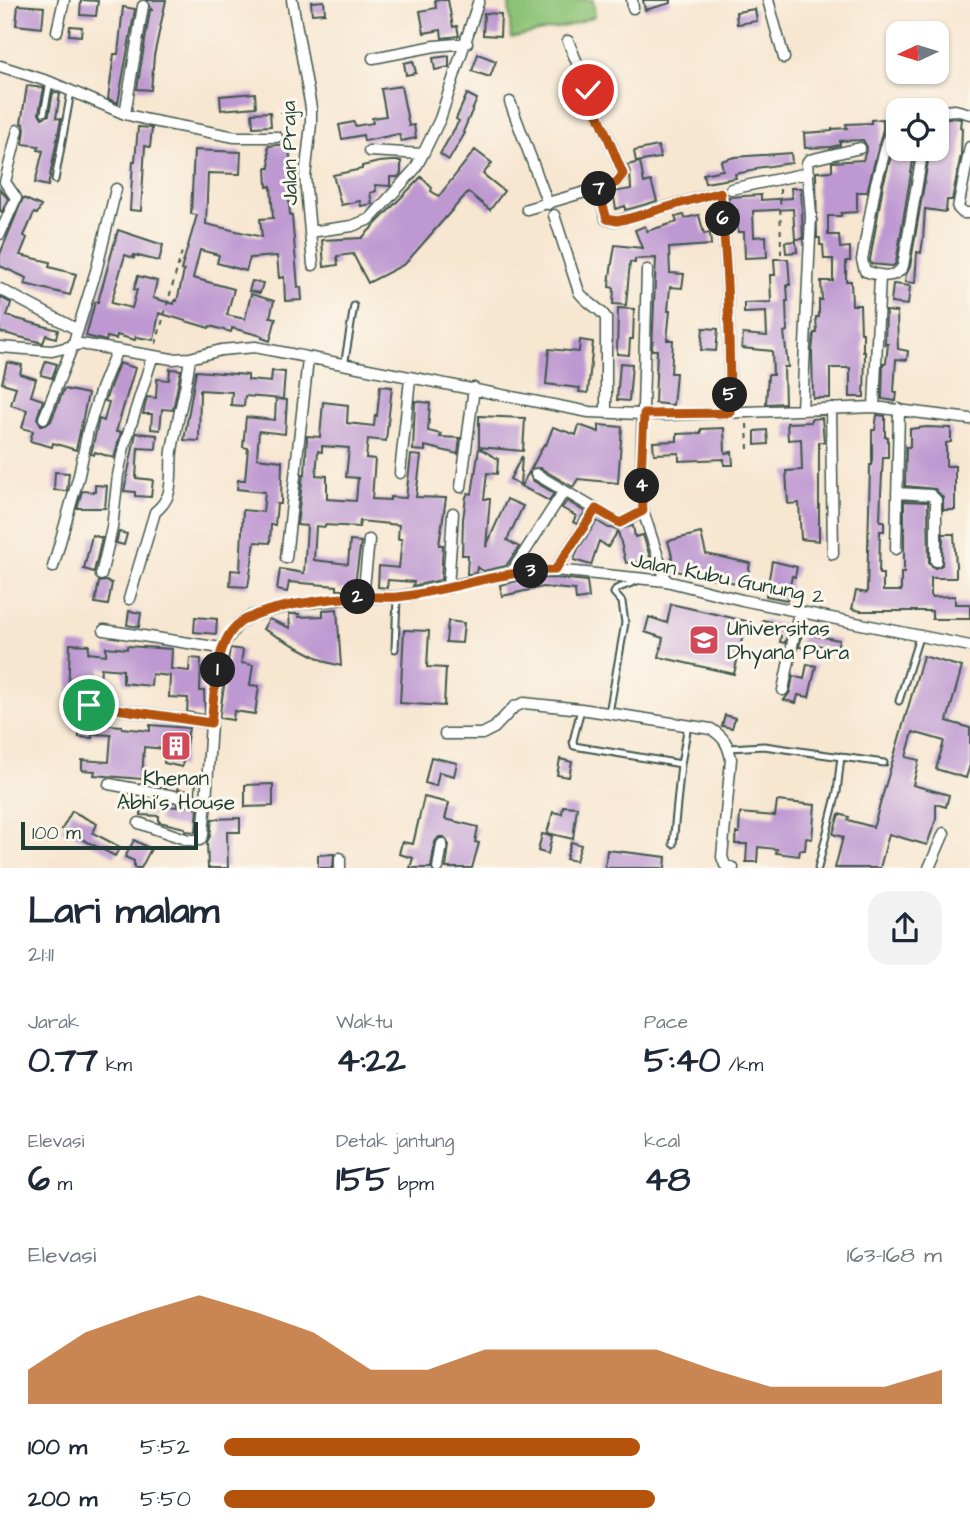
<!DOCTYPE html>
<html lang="id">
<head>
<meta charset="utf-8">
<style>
	:root { --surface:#fff; --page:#f2f2f3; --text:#1f2937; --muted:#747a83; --accent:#b45309 }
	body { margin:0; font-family:"Architects Daughter",sans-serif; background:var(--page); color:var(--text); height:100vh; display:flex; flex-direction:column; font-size:26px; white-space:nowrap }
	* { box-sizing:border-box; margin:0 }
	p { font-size:23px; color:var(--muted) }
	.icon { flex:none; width:38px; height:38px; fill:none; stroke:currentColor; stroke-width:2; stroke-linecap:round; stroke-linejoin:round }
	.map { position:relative; height:868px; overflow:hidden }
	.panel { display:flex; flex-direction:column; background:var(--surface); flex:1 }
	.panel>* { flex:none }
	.needle { width:46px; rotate:266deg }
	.buttons { position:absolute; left:886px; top:21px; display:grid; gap:14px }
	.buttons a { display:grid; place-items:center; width:63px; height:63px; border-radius:14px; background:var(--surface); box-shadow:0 2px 5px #0004; font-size:35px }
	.scale { position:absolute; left:21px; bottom:18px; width:177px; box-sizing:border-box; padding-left:7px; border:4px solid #1f3d34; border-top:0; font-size:19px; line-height:24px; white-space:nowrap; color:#1f3d34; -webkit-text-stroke:5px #fbf7ec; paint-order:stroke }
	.pin { position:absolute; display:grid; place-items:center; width:60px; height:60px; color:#fff; margin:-30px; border:4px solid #fff; border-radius:50%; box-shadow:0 2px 7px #0007 }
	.km { position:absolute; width:35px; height:35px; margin:-18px; border-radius:50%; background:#222; color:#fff; font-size:19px; line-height:35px; text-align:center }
	.round { display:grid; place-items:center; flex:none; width:74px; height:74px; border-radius:21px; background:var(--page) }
	.overview { display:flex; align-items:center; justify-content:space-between; height:119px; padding:0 28px }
	h1 { font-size:38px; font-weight:700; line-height:52px }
	.stats { display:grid; grid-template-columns:repeat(3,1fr); gap:10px; height:119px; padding:7px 28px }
	.stats div { display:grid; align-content:center }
	.stats b { font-size:35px; font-weight:700 }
	.stats small { font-size:19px; font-weight:400 }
	.stats p { font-size:19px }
	.chart { height:196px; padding:14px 28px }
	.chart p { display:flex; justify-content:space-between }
	.chart svg { width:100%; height:126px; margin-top:7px; fill:var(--accent); opacity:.7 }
	ul { padding:0 28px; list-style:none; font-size:23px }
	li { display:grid; grid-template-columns:112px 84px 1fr; align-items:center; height:52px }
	li i { height:18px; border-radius:9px; background:var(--accent) }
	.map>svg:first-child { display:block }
</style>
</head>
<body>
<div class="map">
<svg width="970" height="868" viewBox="0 0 970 868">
	<rect width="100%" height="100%" fill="#fbf7ec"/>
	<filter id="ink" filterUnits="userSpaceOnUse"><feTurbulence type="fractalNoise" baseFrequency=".0143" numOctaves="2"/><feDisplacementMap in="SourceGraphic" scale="14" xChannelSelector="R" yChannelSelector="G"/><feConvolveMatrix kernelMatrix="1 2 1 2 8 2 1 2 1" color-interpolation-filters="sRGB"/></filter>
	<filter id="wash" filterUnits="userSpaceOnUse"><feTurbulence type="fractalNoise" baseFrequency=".00686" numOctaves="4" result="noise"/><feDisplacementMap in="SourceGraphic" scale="28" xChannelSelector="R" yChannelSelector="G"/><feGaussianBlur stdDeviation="1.57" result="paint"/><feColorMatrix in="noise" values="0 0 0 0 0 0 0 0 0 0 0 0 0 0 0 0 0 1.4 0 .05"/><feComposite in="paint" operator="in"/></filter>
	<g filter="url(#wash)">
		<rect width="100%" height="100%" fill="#f7e6d0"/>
		<path fill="#8dc376" stroke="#568055" stroke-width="2" d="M509,0H593L595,16L571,25L511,38Z"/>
		<g id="blocks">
			<path fill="#be99d1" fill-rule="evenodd" d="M81,0L98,1L96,16L80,15Z
				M147,0H166L154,56L151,90L137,89L150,10H152Z
				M435,0H448L453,27L457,26L459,36L442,38L441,30L424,33L420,11L436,8Z
				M643,0H671V3L645,10Z
				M324,1L325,13L312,14L311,2Z
				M18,5L44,7L42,28L16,25Z
				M123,7L135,9L118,103L108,99L114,54H118Z
				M755,9L757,21L737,24L736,12Z
				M484,13L501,14L500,36L483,35Z
				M70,26L82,27L81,36L69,35Z
				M478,54L496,61L490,77L472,71Z
				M449,56V67L435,70L433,58Z
				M413,61L416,73L406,75L404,63Z
				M27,86L44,88L39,113L42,118L49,115L53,92L60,94L56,118L61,119L48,186L35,183L43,151L38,150L39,146L23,144L25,129L24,124L21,123Z
				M401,86L409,126L414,125L416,138L401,141L399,134L364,141L363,135L342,139L339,125L354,122L355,126L373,123L372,118L386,116L381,89Z
				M255,93L256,107L221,110L220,96Z
				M467,94L477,99L463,132L465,133L449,160L440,154L459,121L456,119Z
				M270,112L271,126L253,127L252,113Z
				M954,118L961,119L960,127L962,128L961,155L952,200H947L946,212L925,209L923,240L921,253L917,252L915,283L905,282L906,275L910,267L930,149H936V119Z
				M883,119V129L867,192H857V212L841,213V216H828V235H839L840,248L850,247V261H846V281H851L852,305H860L861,333H863V352H865L864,397H850V368H830V398H813L812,352L814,333H817L816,317H819V300H822L821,281H833V259H824L823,245H820V238H817L816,172L832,171V162L863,160L867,147L863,140L840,141V145L831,147L805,148L804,133L832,131V129L847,128L846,124L871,123V120Z
				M138,127L152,128L150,147L145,146L141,211L130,210L133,161H135Z
				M896,138L898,149H915L896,263L893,266L871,264L870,260L883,185Z
				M289,144L292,185H288L290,216H292L298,287H301L302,300L285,301L284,277L279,278L277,256L250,258L246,271L217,263L219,255L200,250L193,278L234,289L227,315L245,319L251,294L274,301L270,317L276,318L270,341L262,338V336L232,328L231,332L210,326L209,328L159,313L154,340L136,337L135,340L117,335L116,339L107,337L106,341L86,336L95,302H98L118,230L163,245L159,261L134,255V258L125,255L111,303L132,308L137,290L134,289L138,276L157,281L153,298L174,304L175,300L177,301L184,271L181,270L197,215L191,214L194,150L241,152L240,174L208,173L206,224L262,237L260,219L273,218L271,186L267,187L266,168H270L268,146Z
				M658,146L660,158L636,162L634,151Z
				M475,150L492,163L483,174L504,191L490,210L468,192L405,264L368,283L353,254L337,256L338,265L324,267L322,240L362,238L421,177L432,188L431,191L439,196Z
				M791,153L792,163L756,168V170L735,174L736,178L705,183L703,174L723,170L721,161L735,157Z
				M392,161H401V173L398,177H390V186L375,185L376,191L370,193L372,204L361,206L360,201L341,205L333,175L362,169V166L379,162Z
				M640,162L644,183L651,181L657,201L633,208L625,210V206L616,209L613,192L631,189L630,172L627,165Z
				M791,188H801L803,239H795L793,209L753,211L754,237L766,236L767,257L745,258L744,232H738L737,210L729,211L728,197L761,195V200L792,198Z
				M0,189L8,199L2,212L0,211Z
				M23,198L41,206L37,214L34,213L24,236L27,238L20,255L50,262L49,267L76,274L70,295L25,284L27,278L0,266V254Z
				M684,215L685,218L699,215L704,234L710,233L711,245L669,248L670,273L684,274L682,288L670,287L668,311H670L667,340H673L671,373H676L675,385L673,405L655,403L657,350H652L656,258L635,259V263L630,262L626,305L613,304L614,288L609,287L610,276L615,245L642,248L635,230L645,226L647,231L677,222L675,217Z
				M796,241L797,252L786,253L785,242Z
				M774,259H788L790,285H787L788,301H786L787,331L784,332L788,367H784L785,403L766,404L768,375H773L772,351L742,348L743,334L767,336L766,312L744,313V303L771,302L770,275H775Z
				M252,281L263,283L260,293L249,291Z
				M893,284L910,286L908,305L891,303Z
				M0,297L11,303L7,316L58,330L56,338L46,335L43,343L0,332Z
				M618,308L634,309L633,339H630L629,355L617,354Z
				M886,311L897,312L898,349L908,351L907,360L896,359L894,392H897L896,401L882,399L883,363H886L888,344H885Z
				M703,328L718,329L716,351L701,350Z
				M580,340L593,342L588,393L579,392L580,388L546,384L549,349L579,352Z
				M46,361L57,364L52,378L41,375Z
				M7,362L22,365L20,374L36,379L31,396L43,400L37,418L41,425H46L51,421L64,389L88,394L76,450L53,443L52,447L30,441L33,431L22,428L27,410L11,405L16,387L2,383Z
				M119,363L135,368L116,432H121L114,458L95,452L94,455L91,454L99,419L104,421L109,402L105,401Z
				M620,363L632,364L629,401L617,400Z
				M170,369L181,370L173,410L162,409L160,430L151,429L152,414H143L147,397L156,398L157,379L169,380Z
				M196,371L248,375V380L271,382L272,371L285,372L283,399L245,396L244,406L231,405L232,392L200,390L199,441L184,440Z
				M380,386L392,387L386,441L368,439L366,458L375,459L372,499L390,500V497L406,498L411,455L421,456L416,497L446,498L439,545H443L441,580L413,586L414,582L388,580L387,588L378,587L379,566L399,568L402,539H398L399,525L360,521L359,527L325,525V527L316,526L314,560L348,564L350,541L361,542L354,590H337V586L289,582L287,592L277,590L280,569L304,573L307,526L297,525L303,474L305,475L307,436L320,437L323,402L348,405L347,423L374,426L375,415L377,416ZM322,446L349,448L346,477L358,478L356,501L327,499V476L316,475L318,451L322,452Z
				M276,399L287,400L285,434L259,431L257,458L282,461L281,504H277L275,525H271L270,543L255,542L248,587L230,586L231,570L240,571L243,510L263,512L265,492L237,489L238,480H245L248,448L243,447L246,417L275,420Z
				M415,401L430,403L428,431L441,434L440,437L460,438L458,454L425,446V451L413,450Z
				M877,415L885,416V437H888V457H883L881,493L880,521H884V531H880L879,574H883V591H901V573H904V501L928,502L929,564L935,568L942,565L943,534H954L956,566V578H931V597L955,596V604H970V619H932V611H861L852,609L856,591L867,593L870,465H872V430H875Z
				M479,416L525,418L523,451L479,447Z
				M822,418L824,442H819V541L801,539L799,503L788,504L786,471L802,470L801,439L788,440L787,423L811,422V419Z
				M579,425L599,432V425L622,427L618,483L578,479L573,487L540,468L531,469L544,444L546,445L553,427L576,435Z
				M926,427L951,428V442L946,443V466H955V510H943V498L935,489L905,486L906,447H910V429Z
				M724,428L725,453L732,452L733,465H724V459L679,461V453L654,454L653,442L677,441V434L701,433V429Z
				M767,430L768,444L755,445V431Z
				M136,433L157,435L156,449L138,448L136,478L153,480L151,497L135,496V492L124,491Z
				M479,448L498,459L497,474L487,473L484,499H490L486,547L507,499L523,506L507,540L519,547L506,566L484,571L477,567L476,573L470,574H467L468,555H462L463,519L466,497L468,493L472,494Z
				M522,456L520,485L510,479Z
				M55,472L69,473L67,491L54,490Z
				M529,472L532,480L554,493L549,501L521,486Z
				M95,485L107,486L105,508H77L82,491L95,492Z
				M567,501L585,512L577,524L573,522L576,516L562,508Z
				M597,521L609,528L617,529L633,526L635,537L643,535L651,560L626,563L618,531L608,547L599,541L591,565L574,560L578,549Z
				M119,532L127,534L124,545L116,543Z
				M701,533L706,554L750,563L746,585L670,570L672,556L668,541Z
				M92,535L102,538L94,572L84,569Z
				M772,561L797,567L795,577L792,576L787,600L766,596Z
				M553,578L567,579V581L568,579L587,581L589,598L576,600L575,590L543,587L502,596L500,585L526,579Z
				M105,581L112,583L108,605L95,603L99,582Z
				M671,604L746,621L734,674L659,657L663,638L645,632L649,617L667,623Z
				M337,609L341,666L326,662L263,629L269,619L290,628L289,614H299V617L323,616V610Z
				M129,611L141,613L139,627L127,625Z
				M195,617L217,619L216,634L194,632Z
				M763,620L789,626L785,643L780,642L781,636L760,631Z
				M448,621L464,623L462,643L446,642Z
				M803,629L814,631L813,635L839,640L837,649L812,644L810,649L799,647Z
				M404,630L429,631L427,667L446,668L444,706L400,703Z
				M70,644L89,645L88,653L106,655V647L127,649V646L172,649L171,669L189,671L190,658L201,659L200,691H204L205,715L187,712L188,698L169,697L170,676L152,674L151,686L123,683V670L101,668L99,696L68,694Z
				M230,648L243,650L241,663L253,665L250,685L259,686L255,714L234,711L233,720L219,718Z
				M923,656L962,667L947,721L970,728V765L966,778L936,769L944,741L913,732L906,757L919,760L913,785L949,795L946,807L936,804V819L927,845L889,834L880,868H835L843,837L833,834L839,814L849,817L848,820L873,827L874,825Z
				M807,664L816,666L809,697L798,695L796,703L784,700L790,692L793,676L804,679Z
				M80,714L108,720V725L122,726V728L150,731V725L189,728L182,767L164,763L166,749L144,747L142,779L94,775L95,771L82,770V760L109,762L111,735L92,734V738L79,737Z
				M725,715L735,718L732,728L722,726Z
				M431,757L457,763L454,776L439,772L436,786L425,783Z
				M560,759L572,762L569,777L557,775Z
				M179,781L196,782L195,792L178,789Z
				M273,784V806L245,807V785Z
				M424,797L449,803L445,819L478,827L475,842L479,843L472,868H446L449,845L444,837H439L435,842L431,868H410L413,858L399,854L402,842L413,844Z
				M126,798L137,799L136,809L125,808Z
				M777,801L815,805L812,839L806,838L805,850H800L799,856L776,853L777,849L758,847L757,862H746L747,844H735L736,833H739L740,813L775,816Z
				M141,804L177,807V804L198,808L196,832L185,831V828L159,822V816L141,815Z
				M563,806L577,807L573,839L547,833L553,812L562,814Z
				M72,811L97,824L93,833L120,847L115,856L62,829Z
				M240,818V832H227L228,868H208L207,842L210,836L212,819Z
				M542,834L552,836L548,854L538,851Z
				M134,840L151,849L141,868H134V861L125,857Z
				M571,842L581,845L576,861L566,859Z
				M607,850L666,857L665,868H605Z
				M334,854L333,868H318V855Z"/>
		</g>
	</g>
	<g filter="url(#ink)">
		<use href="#blocks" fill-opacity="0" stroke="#3f564b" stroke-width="2"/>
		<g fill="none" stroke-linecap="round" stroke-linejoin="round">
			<g stroke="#3f564b" stroke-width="9">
				<path id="lane" d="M44,113L50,82
					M55,180L71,92
					M344,366L354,306
					M395,649L397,597
					M899,701L920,634
					M581,709L573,741L574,746L681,764L688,725
					M609,713L625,623L622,602L614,593L616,589L637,581
					M729,748L764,746L884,763
					M673,844L681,764
					M818,868L837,792L841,756"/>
			</g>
			<g stroke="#3f564b" stroke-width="13">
				<path id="street" d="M292,0L311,108V124L305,177L313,265
					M632,0L633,8
					M768,0L784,58
					M57,31L64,0
					M373,58L435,46L467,43
					M0,66L50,82L125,114L148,120L235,137H277
					M510,102L548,204
					M936,112L955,110L970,114
					M125,114L143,6
					M898,116L893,122L876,183L862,260L865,271C877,275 895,281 903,266L923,149
					M970,147L958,208L963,213H970
					M369,151L423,154
					M599,189L606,219L617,221L720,192C728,266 730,338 730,413
					M731,189L808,173
					M527,209L616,183L623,174L568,41
					M554,215L579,292C587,304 601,308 606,318V413
					M310,232L352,226L370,219L415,169L423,154L440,119L479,0
					M0,234L16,198L5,182L18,130
					M647,270L641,476L643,511L666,581
					M0,289L78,330
					M0,347L52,351L81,344L172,359L190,358L221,350L255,347L589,412L667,415L874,407L970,419
					M874,407L880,276
					M831,408L833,554
					M802,410L811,216L807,163L809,160L860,148
					M44,418L73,345L96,271L116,189
					M400,473L410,379
					M536,474L617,522H624L643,511
					M461,487L474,388
					M897,493L931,495L936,500V561
					M896,549L899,409
					M286,558L308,359
					M53,567L79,475L88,430L101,389L116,352
					M555,570L596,509
					M511,573L564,491
					M101,575L112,528L118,475L124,447L152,358
					M448,588L453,513
					M363,597L369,540
					M129,599L155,512C161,507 165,503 168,495C173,480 170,466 172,451C177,420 186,390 190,358
					M104,630L221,648
					M783,690L799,612
					M89,705L211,723
					M445,734H482L494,728L514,707L524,703L581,709L711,729C724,737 728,744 731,759L722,857L725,865L733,868
					M109,784L206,802
					M139,823L188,840H200L203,835L206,802L211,723L221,648L238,624L251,616L272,610L305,603L363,597H397L511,573L555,570L666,581L742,600L970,646
					M340,858V868
					M438,868L442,844
					M929,868L944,833"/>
			</g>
			<path stroke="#3f564b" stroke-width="2" stroke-dasharray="5 5" stroke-linecap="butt" d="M780,189L781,255
				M156,344L183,248
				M747,424L748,450"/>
			<use href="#lane" stroke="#fff" stroke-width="5"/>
			<use href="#street" stroke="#fff" stroke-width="10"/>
		</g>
	</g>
	<g fill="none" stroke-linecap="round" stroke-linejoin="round" filter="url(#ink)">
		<g stroke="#fff" stroke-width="14">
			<path id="route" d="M89,705L211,723C215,693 214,647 236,626C256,606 336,597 365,597C375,596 386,598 397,597C450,591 501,570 555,570L596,509L620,523L643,511L641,476L644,414L730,413C730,338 728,266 720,192L626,219L617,221L607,219L598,189L616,183L623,174L588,90"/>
		</g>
		<use href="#route" stroke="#b45309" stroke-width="9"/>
	</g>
	<defs>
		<g id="university-square" transform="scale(1.575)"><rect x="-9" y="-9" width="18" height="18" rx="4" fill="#d1495b" stroke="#fbf7ec"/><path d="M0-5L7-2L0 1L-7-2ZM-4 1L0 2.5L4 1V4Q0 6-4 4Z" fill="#fff"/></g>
		<g id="building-square" transform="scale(1.575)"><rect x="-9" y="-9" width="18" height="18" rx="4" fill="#d1495b" stroke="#fbf7ec"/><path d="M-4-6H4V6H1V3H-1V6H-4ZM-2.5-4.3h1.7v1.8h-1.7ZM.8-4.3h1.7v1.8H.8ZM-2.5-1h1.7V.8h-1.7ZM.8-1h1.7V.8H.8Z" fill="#fff"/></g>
	</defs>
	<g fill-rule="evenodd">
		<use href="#university-square" x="704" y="640"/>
		<use href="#building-square" x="176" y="746"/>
	</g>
	<g text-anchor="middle" stroke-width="6" stroke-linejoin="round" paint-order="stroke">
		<g font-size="21" fill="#1f3d34" stroke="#fbf7ec">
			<text transform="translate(289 153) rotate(-91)" y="7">Jalan Praja</text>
			<text transform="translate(728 578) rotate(11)" y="7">Jalan Kubu Gunung 2</text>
		</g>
		<g font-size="21" fill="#1f3d34" stroke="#fbf7ec" text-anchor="start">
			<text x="727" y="635">Universitas<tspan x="727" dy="24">Dhyana Pura</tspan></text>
			<text x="176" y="785" text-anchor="middle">Khenan<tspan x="176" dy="24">Abhi's House</tspan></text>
		</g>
	</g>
</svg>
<div class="buttons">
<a><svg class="needle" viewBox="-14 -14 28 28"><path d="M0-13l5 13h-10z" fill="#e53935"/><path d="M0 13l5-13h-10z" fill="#747a83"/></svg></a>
<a><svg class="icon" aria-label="locate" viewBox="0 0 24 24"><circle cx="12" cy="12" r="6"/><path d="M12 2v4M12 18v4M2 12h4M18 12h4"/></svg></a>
</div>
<div class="scale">100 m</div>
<div class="pin" style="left:89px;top:705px;background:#1e9e55"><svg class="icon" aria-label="arrive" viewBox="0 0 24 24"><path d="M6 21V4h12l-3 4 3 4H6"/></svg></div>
<div class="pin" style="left:588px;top:90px;background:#d93025"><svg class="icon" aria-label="check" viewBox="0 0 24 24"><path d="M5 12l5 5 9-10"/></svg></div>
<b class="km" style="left:218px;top:670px">1</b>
<b class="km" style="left:358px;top:597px">2</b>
<b class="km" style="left:531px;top:571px">3</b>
<b class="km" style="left:642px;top:486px">4</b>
<b class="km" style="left:730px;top:395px">5</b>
<b class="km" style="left:723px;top:219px">6</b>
<b class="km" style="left:599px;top:189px">7</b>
</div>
<section class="panel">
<div class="overview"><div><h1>Lari malam</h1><p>21:11</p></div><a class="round"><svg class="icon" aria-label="share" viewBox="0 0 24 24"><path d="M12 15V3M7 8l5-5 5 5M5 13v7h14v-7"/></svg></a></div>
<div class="stats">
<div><p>Jarak</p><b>0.77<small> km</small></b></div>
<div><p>Waktu</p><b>4:22</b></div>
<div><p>Pace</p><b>5:40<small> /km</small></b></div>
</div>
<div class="stats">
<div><p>Elevasi</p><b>6<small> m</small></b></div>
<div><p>Detak jantung</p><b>155<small> bpm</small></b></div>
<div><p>kcal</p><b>48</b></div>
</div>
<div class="chart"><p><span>Elevasi</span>163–168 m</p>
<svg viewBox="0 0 160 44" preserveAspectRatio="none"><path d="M0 44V32L10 19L20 12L30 6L40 12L50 19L60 32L70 32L80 25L90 25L100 25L110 25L120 32L130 38L140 38L150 38L160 32V44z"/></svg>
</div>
<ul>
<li><b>100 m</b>5:52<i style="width:58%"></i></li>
<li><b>200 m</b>5:50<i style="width:60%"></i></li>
</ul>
</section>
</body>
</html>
